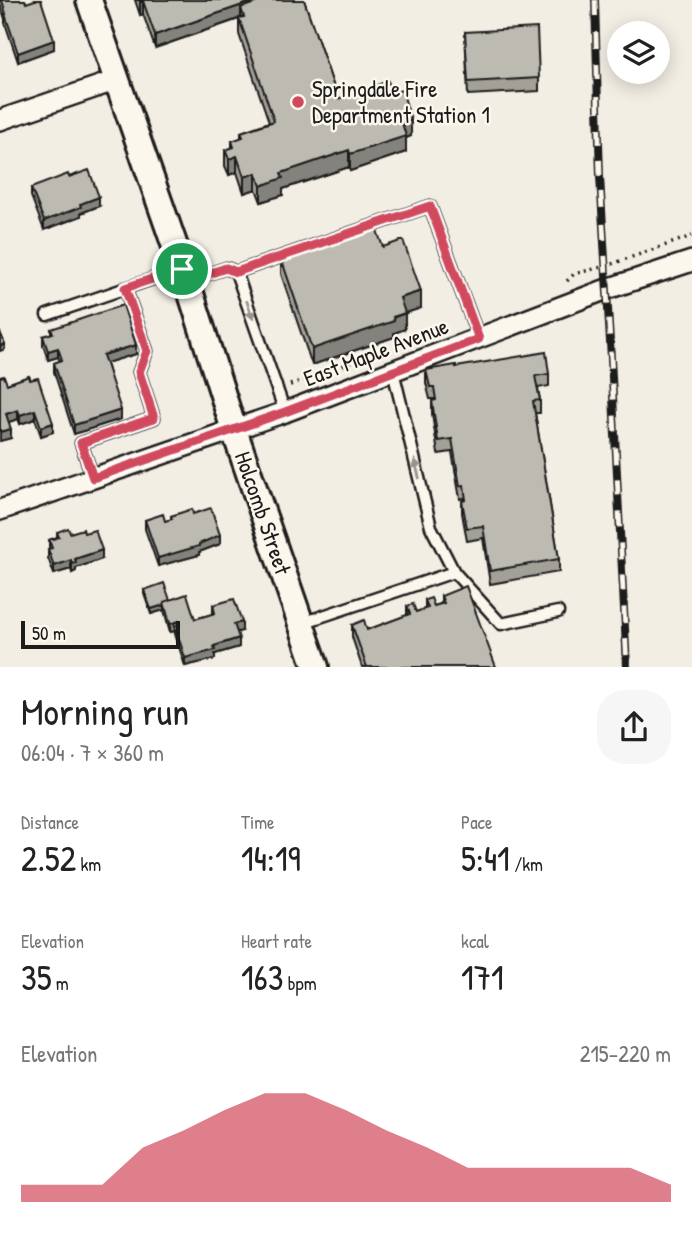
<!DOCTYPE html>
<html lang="en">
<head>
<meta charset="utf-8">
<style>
	:root { --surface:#fff; --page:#f6f6f6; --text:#222; --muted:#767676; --accent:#d1495b }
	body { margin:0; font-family:"Patrick Hand",sans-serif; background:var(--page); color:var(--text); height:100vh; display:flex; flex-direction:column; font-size:26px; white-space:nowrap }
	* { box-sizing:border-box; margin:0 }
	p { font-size:23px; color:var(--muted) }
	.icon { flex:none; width:38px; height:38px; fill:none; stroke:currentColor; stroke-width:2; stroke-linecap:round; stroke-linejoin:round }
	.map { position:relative; height:667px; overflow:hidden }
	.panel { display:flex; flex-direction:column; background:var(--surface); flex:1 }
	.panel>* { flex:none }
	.fabs { position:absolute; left:607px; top:21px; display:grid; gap:14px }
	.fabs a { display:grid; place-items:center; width:63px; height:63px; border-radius:50%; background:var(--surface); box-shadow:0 4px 18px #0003; font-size:35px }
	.scale { position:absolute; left:21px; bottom:18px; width:159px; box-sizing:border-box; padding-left:7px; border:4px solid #1c1c1c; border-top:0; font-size:19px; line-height:24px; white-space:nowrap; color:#1c1c1c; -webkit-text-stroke:5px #fbf7ec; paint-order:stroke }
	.pin { position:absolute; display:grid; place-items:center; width:60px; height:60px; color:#fff; margin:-30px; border:4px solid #fff; border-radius:50%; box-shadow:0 2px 7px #0007 }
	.round { display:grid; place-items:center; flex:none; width:74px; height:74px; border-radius:28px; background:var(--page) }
	.headline { display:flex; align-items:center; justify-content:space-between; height:119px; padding:0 21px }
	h1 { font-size:38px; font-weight:600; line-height:52px }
	.metrics { display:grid; grid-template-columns:repeat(3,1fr); gap:10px; height:119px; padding:7px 21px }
	.metrics div { display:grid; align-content:center }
	.metrics b { font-size:35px; font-weight:600 }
	.metrics small { font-size:19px; font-weight:400 }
	.metrics p { font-size:19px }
	.chart { height:196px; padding:14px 21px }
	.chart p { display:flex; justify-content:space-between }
	.chart svg { width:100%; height:126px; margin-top:7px; fill:var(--accent); opacity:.7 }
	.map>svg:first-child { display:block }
</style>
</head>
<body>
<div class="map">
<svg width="692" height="667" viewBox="0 0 692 667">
	<rect width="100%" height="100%" fill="#f2eee4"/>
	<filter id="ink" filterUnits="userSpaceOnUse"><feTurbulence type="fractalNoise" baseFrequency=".0143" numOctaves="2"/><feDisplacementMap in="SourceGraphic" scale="14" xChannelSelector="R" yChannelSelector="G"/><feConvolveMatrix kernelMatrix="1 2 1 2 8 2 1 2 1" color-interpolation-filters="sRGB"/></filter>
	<g filter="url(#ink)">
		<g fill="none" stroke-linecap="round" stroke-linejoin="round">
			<g stroke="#1c1c1c" stroke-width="15">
				<path id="service" d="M236,272L430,206L479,339
					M187,281L226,268L236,272L285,412
					M47,315L182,269
					M93,478L81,443L154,418L139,372L147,351L125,288
					M454,572L501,624L558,612
					M302,623L454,572L431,527L393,371"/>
			</g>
			<g stroke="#1c1c1c" stroke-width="24">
				<path id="minor" d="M0,120L117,80
					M0,510L285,412L607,289L692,261"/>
			</g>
			<g stroke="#1c1c1c" stroke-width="30">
				<path id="tertiary" d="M89,0L187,281L234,430L316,667"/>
			</g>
			<path stroke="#1c1c1c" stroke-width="3.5" stroke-dasharray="2 5" stroke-linecap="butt" d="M567,281L574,274L606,266L692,236
				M290,385L385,350"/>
			<use href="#service" stroke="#fbf7ec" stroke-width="10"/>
			<use href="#minor" stroke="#fbf7ec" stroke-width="19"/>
			<use href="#tertiary" stroke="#fbf7ec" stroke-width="24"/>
			<g stroke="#1c1c1c" stroke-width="8">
				<path id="rail" d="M595,0L600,177L611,358L627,667"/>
			</g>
			<use href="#rail" stroke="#fbf7ec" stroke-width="5" stroke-dasharray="16" stroke-linecap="butt"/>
		</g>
		<path fill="#a3a098" stroke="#1c1c1c" stroke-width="2" d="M0,0H25L54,49L18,62L5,23V19L0,4Z
			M135,0H304L338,99L392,93L411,136L406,138V152L350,171L349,167L283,189V195L261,202L256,189L244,193L237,172L229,175L225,166V150L232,148V141L241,138V132L269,122L239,34V19L155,48L143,14L140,15Z
			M465,32L539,78V91L468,95Z
			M31,188L99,206L81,213V216L44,230L31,196Z
			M383,247L421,308L405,313V329L394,333V337L312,365L281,274V258Z
			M51,329L136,354L106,363L121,419L74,434L54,372V363L60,361L58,357L48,360L43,345V336L51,334Z
			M456,367L549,374V386L538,388L540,400V413H535L559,559V572L490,584L483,538L467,541L462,513V501L464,500V498L460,499L452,452L438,454L432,414V401H434V399H430L426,383V370Z
			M29,376L53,432L41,436L35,419L20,424L18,419L8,422L11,438L0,441L7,384Z
			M193,514L220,544L199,552V555L158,566L145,529V520L165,521L171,520V516Z
			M57,532L84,533L102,559L76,568V571L72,573L71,569L54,574L48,558V549H49V540L57,537Z
			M144,590L170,600L195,619L213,614V605L242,631L237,632L239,647L215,654V659L185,666L175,634V631L170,632L164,610L151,614L144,594Z
			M441,596L496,667H362L352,637V625L367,630L407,615V606L416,612L425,609V600L434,606L441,604Z"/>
		<path fill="#84827c" stroke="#1c1c1c" stroke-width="2" d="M257,0H294L241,8V18L155,48V35Z
			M143,1V14L140,15V2Z
			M54,40V49L18,62V53Z
			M411,120V136L406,138V152L350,171V154L402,123Z
			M349,150V167L283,189V195L261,202V186L281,173Z
			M237,156V172L229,175V159Z
			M256,173V189L244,193V177Z
			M99,197V206L81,213V216L44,230V221L80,204Z
			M421,291V308L400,315V298Z
			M405,313V329L394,333V337L312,365V349Z
			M5,344V349L0,351V346Z
			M136,345V354L103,364V355Z
			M58,348V357L48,360V351Z
			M18,410V419L6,423V414Z
			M35,410V419L20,424V415Z
			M121,410V419L74,434V425Z
			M53,423V432L41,436V427Z
			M11,429V438L0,441V432Z
			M220,535V544L199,552V555L158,566V558Z
			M102,550V559L76,568V571L72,573V564L75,559Z
			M71,560V569L54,574V566Z
			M164,605V610L151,614V609Z
			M179,621V630L175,626V631L170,632V624Z
			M242,622V631L234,633V624Z
			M239,638V647L215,654V659L185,666V658L214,646Z"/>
		<path fill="#bdbab1" stroke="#1c1c1c" stroke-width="2" d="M2,0H25L26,3L35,0H41L54,40L18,53L5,14H6Z
			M139,0H257L155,35L143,1L140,2Z
			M263,0H304L338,99L388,81L392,93L402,90L411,120L402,123L406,136L350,154L349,150L281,173L283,178L261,186L256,173L244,177L237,156L229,159L225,150L234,147L232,141L243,137L241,132L274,121L239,18L244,17L241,8Z
			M537,28L539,78L468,82L465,32Z
			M89,170L99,197L80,204L81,207L44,221L31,188L68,174L69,177Z
			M375,225L383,247L403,240L421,291L400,298L405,313L393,317L394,321L312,349L281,258Z
			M123,305L136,345L103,355L121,410L74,425L54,363L62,360L58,348L48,351L43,336L53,333L51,329Z
			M0,332L5,344L0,346Z
			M546,352L549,374L535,376L540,400L533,401L559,559L490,571L483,526L467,528L462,501L466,500L464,485L460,486L452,439L438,441L432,401L436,400L434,387H430L426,370L456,365V367Z
			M4,376L7,384L29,376L30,380L38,378L53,423L41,427L35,410L20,415L18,410L6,414L11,429L0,432V377Z
			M211,508L220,535L199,544V546L158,558L145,520L163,514L165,521L172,519L171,516L192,509L193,514Z
			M68,528L70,533L83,529L84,533L95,530L102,550L75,559L76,563L72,564L71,560L54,566L48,549L52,548L49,540L59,537L57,532Z
			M164,583L170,600L164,602V605L151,609L144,590Z
			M466,586L496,667H367L352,625L364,620L367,630L410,614L407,606L413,604L416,612L428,608L425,600L431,598L434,606L444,603L441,596Z
			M187,594L195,619L215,613L213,605L234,599L242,622L234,624L239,638L214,646L215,650L185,658L175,626L180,624L179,621L170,624L164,602Z"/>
		<defs><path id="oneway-solid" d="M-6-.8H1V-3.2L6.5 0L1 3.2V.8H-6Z" transform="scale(1.75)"/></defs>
		<g fill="#97948e">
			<use href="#oneway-solid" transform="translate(250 310) rotate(70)"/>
			<use href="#oneway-solid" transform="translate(417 469) rotate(-104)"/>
		</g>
	</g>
	<g fill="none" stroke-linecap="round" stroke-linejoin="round" filter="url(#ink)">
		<g stroke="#fff" stroke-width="14">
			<path id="route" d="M430,206L479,339L285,412L93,478L81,443L154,418L139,372L147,351L125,288L182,269L187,281L226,268L236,272Z"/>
		</g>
		<use href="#route" stroke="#d1495b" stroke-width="9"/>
	</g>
	<circle fill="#d1495b" stroke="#fbf7ec" stroke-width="2.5" cx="298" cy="102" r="7"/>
	<g text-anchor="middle" stroke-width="5" stroke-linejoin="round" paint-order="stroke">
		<g font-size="23" fill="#1c1c1c" stroke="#fbf7ec" text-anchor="start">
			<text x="312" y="97">Springdale Fire<tspan x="312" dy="26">Department Station 1</tspan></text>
		</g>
		<g font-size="23" fill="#1c1c1c" stroke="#fbf7ec">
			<text transform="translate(376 352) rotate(-21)" y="8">East Maple Avenue</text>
			<text transform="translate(263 513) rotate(71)" y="8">Holcomb Street</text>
		</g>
	</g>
</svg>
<div class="fabs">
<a><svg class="icon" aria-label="layers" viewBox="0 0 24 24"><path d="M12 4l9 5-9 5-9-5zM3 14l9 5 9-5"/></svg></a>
</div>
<div class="scale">50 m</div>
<div class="pin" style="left:182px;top:269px;background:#1e9e55"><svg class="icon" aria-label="arrive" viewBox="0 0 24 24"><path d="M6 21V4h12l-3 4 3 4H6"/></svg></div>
</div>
<section class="panel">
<div class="headline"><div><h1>Morning run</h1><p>06:04 · 7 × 360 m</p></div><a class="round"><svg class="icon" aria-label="share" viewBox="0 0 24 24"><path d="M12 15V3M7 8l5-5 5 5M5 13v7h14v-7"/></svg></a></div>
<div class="metrics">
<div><p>Distance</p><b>2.52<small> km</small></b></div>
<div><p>Time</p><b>14:19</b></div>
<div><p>Pace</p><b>5:41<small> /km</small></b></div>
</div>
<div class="metrics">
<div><p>Elevation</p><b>35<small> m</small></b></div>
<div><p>Heart rate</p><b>163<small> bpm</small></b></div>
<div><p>kcal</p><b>171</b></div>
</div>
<div class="chart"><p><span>Elevation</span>215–220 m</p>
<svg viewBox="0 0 160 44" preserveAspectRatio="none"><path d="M0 44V38L10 38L20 38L30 25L40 19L50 12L60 6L70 6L80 12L90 19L100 25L110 32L120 32L130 32L140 32L150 32L160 38V44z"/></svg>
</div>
</section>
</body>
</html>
